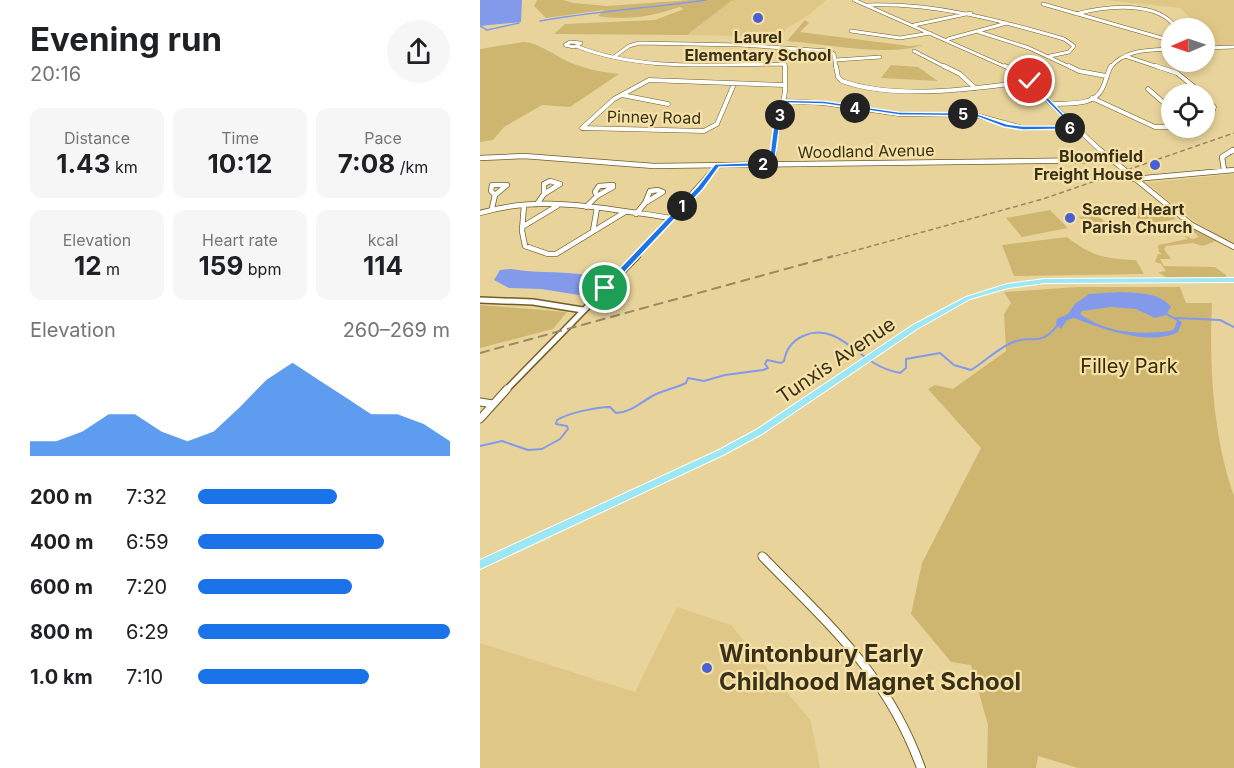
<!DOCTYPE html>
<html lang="en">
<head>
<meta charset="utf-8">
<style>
	:root { --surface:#fff; --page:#f6f6f6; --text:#202124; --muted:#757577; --accent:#1a73e8 }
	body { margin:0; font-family:Inter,sans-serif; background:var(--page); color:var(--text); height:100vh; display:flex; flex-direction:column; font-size:22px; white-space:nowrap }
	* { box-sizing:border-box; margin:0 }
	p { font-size:20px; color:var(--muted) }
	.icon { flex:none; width:33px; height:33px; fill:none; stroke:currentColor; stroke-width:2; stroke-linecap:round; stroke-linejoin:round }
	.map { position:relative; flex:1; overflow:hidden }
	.side { display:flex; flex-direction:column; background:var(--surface); width:480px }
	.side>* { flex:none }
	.needle { width:39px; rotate:268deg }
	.buttons { position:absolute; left:681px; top:18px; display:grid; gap:12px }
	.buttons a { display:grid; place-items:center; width:54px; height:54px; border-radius:50%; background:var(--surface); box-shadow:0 3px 9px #0003; font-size:30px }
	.pin { position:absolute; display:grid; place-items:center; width:51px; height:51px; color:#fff; margin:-26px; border:3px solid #fff; border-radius:50%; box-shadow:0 2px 6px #0007 }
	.km { position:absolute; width:30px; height:30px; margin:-15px; border-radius:50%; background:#222; color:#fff; font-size:16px; line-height:30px; text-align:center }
	.round { display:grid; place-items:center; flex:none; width:63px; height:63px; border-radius:32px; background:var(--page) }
	.head { display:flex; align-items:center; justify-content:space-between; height:102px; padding:0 30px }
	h1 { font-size:33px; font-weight:700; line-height:45px }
	.metrics { display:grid; grid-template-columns:repeat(3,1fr); gap:9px; height:102px; padding:6px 30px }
	.metrics div { display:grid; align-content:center; border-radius:12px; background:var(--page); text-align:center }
	.metrics b { font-size:26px; font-weight:700 }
	.metrics small { font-size:16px; font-weight:400 }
	.metrics p { font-size:16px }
	.chart { height:168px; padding:12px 30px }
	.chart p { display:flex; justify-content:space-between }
	.chart svg { width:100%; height:108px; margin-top:6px; fill:var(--accent); opacity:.7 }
	ul { padding:0 30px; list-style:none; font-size:20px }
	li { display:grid; grid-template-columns:96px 72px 1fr; align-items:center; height:45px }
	li i { height:15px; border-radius:8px; background:var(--accent) }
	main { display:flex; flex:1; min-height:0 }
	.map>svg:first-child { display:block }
</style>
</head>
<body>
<main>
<section class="side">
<div class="head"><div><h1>Evening run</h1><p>20:16</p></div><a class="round"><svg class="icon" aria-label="share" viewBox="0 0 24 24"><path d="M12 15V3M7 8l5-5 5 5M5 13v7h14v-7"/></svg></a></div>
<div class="metrics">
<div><p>Distance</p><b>1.43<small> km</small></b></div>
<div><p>Time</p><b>10:12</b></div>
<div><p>Pace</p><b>7:08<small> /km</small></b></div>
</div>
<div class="metrics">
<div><p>Elevation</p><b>12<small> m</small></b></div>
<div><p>Heart rate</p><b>159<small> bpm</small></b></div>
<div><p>kcal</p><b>114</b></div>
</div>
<div class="chart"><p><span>Elevation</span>260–269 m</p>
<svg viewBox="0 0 160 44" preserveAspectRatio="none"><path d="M0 44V38L10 38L20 34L30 27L40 27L50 34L60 38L70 34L80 24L90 13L100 6L110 13L120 20L130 27L140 27L150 31L160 38V44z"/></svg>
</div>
<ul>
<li><b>200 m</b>7:32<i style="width:55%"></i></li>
<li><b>400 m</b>6:59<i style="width:74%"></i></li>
<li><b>600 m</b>7:20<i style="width:61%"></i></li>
<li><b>800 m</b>6:29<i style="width:100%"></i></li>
<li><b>1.0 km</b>7:10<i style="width:68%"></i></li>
</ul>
</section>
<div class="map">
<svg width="754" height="768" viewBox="0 0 754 768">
	<rect width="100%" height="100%" fill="#e8d49b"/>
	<path fill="#dfc887" d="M258,0H346L329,15L307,28L302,37L207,35L251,1Z
		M625,0H754V45L739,46L725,32L724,28H721L700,8Z
		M754,174V245L714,221L667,183Z
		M197,607L251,625L331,721L340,768H0V643L155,692Z"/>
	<path fill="#cfb670" d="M57,0H83L94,3L127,6L210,0H258L251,1L207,35L74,34L85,24L175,20L204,9L200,7C173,16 147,21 118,16L124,10L66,18L54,6Z
		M325,20L329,23L320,32L429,46L443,45C409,57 345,44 307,41Z
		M43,42C60,43 73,55 89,62C105,69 122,72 139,74L90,107L62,105L24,127L13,140L0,142V49Z
		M411,65L438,67L458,81L401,78Z
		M678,204L696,219L664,225L660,224L662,222L651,212H647L650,209Z
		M570,210L588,228L542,237L526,218Z
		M606,210L616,214L635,231L618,235L599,217L606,216L603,215L608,213Z
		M707,226L736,241L723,246L713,243L686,246L684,249L691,259H680L684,266L735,267L746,275V277L687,278L678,272L686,271L681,264L675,262L678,254H682L679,252L678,245L708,239L704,235L712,239L719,237Z
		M587,237C611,256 626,259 656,260L664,274L534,276L522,245Z
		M597,287H700L706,303H732C729,366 733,436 754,496V768H598L558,756L556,768H507L508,725L491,665L471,662L431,614L442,563L501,448L448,389L455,385L473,389L526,351L524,314L531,303L524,292Z
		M0,305L87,312L73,329L0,348Z"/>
	<path fill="#839aeb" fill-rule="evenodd" d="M0,0H42L41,22L0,26Z
		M31,269C59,274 88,270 116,277L118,282L107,294L99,295L61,289L29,288L14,280L20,270Z
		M640,292C658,293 679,292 691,307L687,313L702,322L698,332C670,347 620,328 594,318L587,320L581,329L576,325L577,319L588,314L595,304L609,294ZM631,307L656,309L675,318L686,315L697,321L694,329L690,331C659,335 626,333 600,314L602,311Z"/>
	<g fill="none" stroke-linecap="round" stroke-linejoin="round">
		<path stroke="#839aeb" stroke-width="1.5" d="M60,21C115,11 171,8 226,0
			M0,26L7,30L39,23"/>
		<path stroke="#839aeb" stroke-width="2" d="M696,318L740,320L754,327
			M0,446L22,441L48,450L62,449L80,439L88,429L87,426L76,424L77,420C88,413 117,407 130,407L136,413C152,412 161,402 174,395C184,390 196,388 206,383L208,378L224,381L245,375L283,370L288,368L285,364L287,360L301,363L304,361C306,349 312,341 323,336C351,323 371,349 394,363C402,368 410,371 420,373L426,368V359L460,353L474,365L491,370C504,362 516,350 531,343C553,333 558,349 577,326"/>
		<g stroke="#705e26" stroke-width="4">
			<path id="minor-far5" d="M374,0L528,68
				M563,4L692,41
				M388,5C456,3 519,20 584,39L594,46L589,52L570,56
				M596,14C625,6 678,0 696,28
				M434,25L491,13
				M371,31L420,38L450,33
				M499,32L549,48L592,68
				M468,39L527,23
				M90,42L101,43L94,47L85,45Z
				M96,46C161,72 237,64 305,64
				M305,48V68
				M724,48L754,47
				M434,51L467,68
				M645,56L681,68
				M134,57L149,46L159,43L260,45L349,51L354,54L356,68
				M356,60L400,57
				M630,68C644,49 670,50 692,49"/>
		</g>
		<g stroke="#705e26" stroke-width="5">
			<path id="minor-far4" d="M356,66L358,77L362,81C414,100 496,89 550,81
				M464,66L480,74L495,88
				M525,66L538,72L622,152
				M589,66L599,71L626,76
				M676,66L697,73L723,94
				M668,89L692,110
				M142,95L188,104
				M724,96L734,107L732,113L724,116
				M612,98L675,127H692
				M303,101L343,103L419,114L495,115L543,128L596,127
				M574,104C590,103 614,106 622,89C626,82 627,73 631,66
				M102,128L134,99L169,80L305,85
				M102,128L224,131L237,124L254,84
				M293,152L305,92V66
				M751,152L754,150"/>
		</g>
		<g stroke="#705e26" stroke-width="6">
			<path id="minor-far3" d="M620,150L712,225L754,247
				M0,158L44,156L174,166L630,160
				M292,164L294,150
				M744,170L742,157L753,150
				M654,179L754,170
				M70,181L80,184L64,194V184Z
				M12,185H27L15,195L11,191Z
				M133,185V187L117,196L115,192L119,186Z
				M178,190L183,192L165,203L170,191Z
				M57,204L64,194
				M44,205L42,231L45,246L68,254H76L145,212
				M106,207L117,196
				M12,208L15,195
				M0,213C63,194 128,209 191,218
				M156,214L165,203
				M42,227L77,206
				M113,231L117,208
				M155,258L237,166"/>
		</g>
		<g stroke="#705e26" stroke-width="8">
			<path id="minor-far2" d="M0,300L53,302L103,310
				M25,391L157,256"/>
		</g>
		<g stroke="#705e26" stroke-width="9">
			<path id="minor-far1" d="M0,402L13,404
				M0,419L27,389
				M282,556L284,558"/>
		</g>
		<g stroke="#705e26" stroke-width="10">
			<path id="minor" d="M283,557C349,625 408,675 441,768"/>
		</g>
		<g stroke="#fff" stroke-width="2">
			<path id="major" d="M754,278V282L565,283L528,288L490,299L437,329L282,434L243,455L0,569V560L237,451L276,430L433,325L486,297L527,284L565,279Z"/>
		</g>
		<use href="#minor-far5" stroke="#fff" stroke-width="3"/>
		<use href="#minor-far4" stroke="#fff" stroke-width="4"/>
		<use href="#minor-far3" stroke="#fff" stroke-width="4.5"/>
		<use href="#minor-far2" stroke="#fff" stroke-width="5"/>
		<use href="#minor-far1" stroke="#fff" stroke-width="7"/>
		<use href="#minor" stroke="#fff" stroke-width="8"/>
		<use href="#major" fill="#9be7f4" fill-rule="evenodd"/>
		<path stroke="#988960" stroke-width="1.5" stroke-dasharray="5 3" stroke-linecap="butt" d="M348,258L563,199L754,133"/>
		<path stroke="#988960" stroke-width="2" stroke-dasharray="10 5" stroke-linecap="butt" d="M0,353L353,256"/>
	</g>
	<path fill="#1a73e8" stroke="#fff" stroke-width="1.5" d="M550,79L598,129L543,130L524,127L495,116L419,115L344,104L306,103L299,130L294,166L239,167L223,189L128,290L121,288L218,186L235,164L289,162L293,130L302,100L344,101L419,112L495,113L527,124L543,126H591L548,82Z"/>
	<g fill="#4960d4" stroke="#f6e1a7" stroke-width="2">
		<circle cx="278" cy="18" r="6"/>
		<circle cx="675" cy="165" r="6"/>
		<circle cx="590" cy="218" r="6"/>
		<circle cx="227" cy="668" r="6"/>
	</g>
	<g text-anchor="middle" stroke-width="4.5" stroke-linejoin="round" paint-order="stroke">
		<g font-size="16" font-weight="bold" fill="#383019" stroke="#f6e1a7">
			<text x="278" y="43">Laurel<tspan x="278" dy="18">Elementary School</tspan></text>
			<text x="663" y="162" text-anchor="end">Bloomfield<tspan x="663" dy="18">Freight House</tspan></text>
			<text x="602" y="215" text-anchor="start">Sacred Heart<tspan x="602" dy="18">Parish Church</tspan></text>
		</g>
		<g font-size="16" fill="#383019" stroke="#f6e1a7">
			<text transform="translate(174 117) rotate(1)" y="6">Pinney Road</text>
			<text transform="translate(386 151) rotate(-1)" y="6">Woodland Avenue</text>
		</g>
		<g font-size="20" fill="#383019" stroke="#f6e1a7">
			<text transform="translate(356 360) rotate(-34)" y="7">Tunxis Avenue</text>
		</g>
		<g font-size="20" fill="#372a00" stroke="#f6e1a7">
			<text x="649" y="373">Filley Park</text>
		</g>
		<g font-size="24" font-weight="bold" fill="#383019" stroke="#f6e1a7" text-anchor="start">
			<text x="239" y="662">Wintonbury Early<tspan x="239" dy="28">Childhood Magnet School</tspan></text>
		</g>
	</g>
</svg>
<div class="buttons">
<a><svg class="needle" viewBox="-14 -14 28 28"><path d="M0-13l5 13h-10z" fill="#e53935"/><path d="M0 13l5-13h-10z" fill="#757577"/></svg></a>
<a><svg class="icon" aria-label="locate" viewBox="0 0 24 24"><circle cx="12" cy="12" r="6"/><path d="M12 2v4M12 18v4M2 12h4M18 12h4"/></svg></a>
</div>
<div class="pin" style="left:125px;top:288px;background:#1e9e55"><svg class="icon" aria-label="arrive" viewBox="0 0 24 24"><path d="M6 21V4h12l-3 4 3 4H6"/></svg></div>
<div class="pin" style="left:550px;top:81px;background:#d93025"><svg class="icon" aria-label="check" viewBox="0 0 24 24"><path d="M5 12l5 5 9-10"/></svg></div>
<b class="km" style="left:202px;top:206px">1</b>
<b class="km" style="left:283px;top:164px">2</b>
<b class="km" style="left:300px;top:115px">3</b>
<b class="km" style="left:375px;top:108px">4</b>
<b class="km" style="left:483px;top:114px">5</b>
<b class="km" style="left:590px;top:128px">6</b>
</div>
</main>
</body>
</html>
